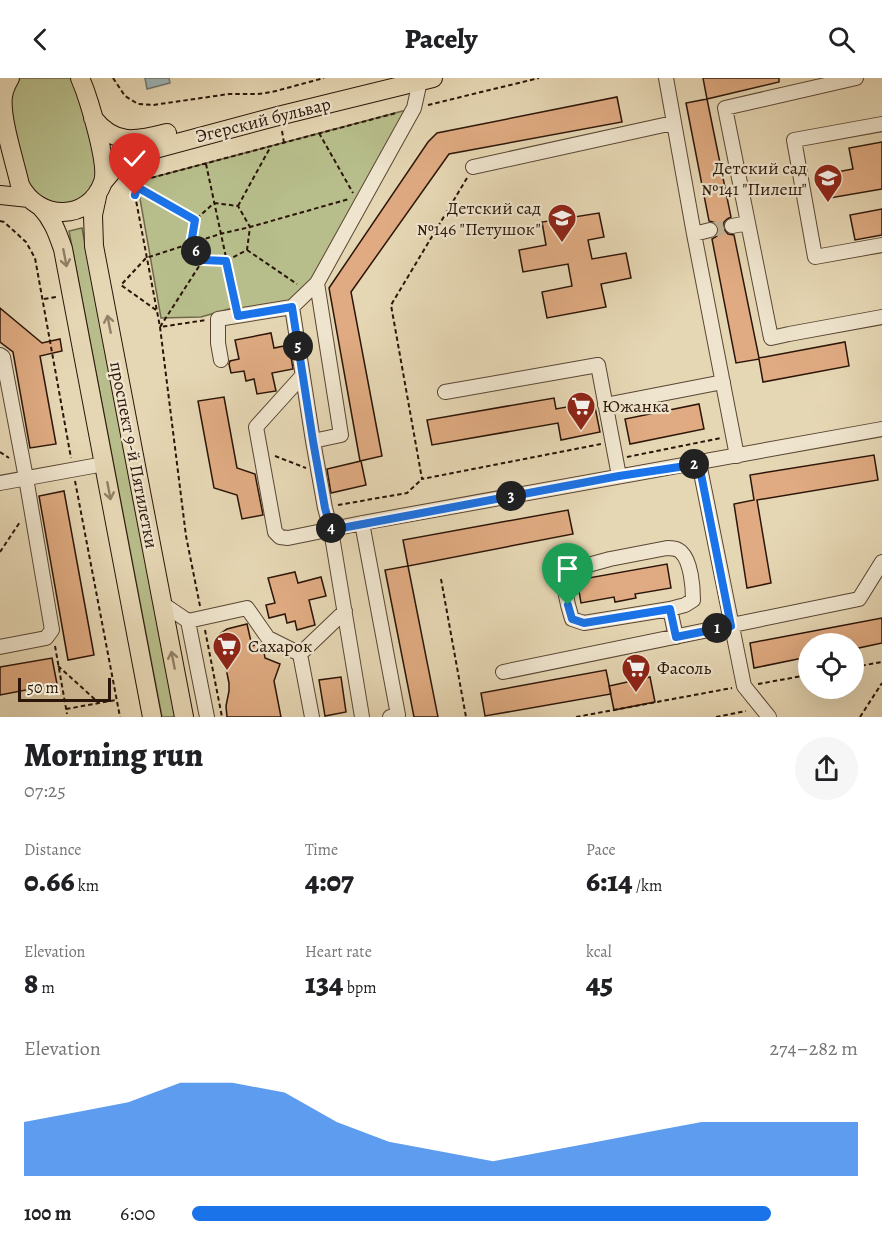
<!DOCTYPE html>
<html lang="en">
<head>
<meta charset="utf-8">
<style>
	:root { --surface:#fff; --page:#f6f6f6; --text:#202124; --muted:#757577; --accent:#1a73e8 }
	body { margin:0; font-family:Alegreya,serif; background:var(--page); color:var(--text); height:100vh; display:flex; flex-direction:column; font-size:22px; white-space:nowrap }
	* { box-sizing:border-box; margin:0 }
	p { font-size:20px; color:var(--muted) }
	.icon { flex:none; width:33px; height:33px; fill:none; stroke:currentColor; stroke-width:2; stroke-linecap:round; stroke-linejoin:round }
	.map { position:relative; height:639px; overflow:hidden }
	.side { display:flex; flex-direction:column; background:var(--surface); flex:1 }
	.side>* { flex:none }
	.controls { position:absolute; left:798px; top:555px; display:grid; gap:12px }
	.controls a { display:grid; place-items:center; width:66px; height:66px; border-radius:50%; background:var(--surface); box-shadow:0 6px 24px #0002; font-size:30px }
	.scale { position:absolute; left:18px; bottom:15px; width:93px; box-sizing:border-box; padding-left:6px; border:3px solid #2b1508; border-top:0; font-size:16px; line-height:21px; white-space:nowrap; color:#2b1508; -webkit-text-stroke:4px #efe5ce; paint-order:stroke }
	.pin { position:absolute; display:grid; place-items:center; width:51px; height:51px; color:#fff; margin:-62px -26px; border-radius:50% 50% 50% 0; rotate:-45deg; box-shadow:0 0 6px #0007 }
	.pin .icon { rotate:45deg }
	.km { position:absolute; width:30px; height:30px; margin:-15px; border-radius:50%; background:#222; color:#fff; font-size:16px; line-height:30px; text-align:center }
	.round { display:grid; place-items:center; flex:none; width:63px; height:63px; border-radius:32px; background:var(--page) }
	.summary { display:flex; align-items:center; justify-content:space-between; height:102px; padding:0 24px }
	h1 { font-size:33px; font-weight:800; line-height:45px }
	.metrics { display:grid; grid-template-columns:repeat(3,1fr); gap:9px; height:102px; padding:6px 24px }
	.metrics div { display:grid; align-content:center }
	.metrics b { font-size:30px; font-weight:800 }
	.metrics small { font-size:16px; font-weight:400 }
	.metrics p { font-size:16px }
	.chart { height:168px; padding:12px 24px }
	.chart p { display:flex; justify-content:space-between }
	.chart svg { width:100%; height:108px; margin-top:6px; fill:var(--accent); opacity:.7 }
	ul { padding:0 24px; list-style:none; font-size:20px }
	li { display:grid; grid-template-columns:96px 72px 1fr; align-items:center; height:45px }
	li i { height:15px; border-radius:8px; background:var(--accent) }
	header { display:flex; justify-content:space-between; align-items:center; height:78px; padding:0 24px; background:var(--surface); font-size:27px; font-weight:800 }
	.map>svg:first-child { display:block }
</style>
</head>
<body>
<header><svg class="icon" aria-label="back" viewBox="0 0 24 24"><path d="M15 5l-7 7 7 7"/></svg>Pacely<svg class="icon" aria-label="search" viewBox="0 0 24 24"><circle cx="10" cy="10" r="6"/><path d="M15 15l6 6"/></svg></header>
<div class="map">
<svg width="882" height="639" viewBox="0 0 882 639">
	<rect width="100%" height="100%" fill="#e6d7b4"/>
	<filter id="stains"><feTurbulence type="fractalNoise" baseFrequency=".00333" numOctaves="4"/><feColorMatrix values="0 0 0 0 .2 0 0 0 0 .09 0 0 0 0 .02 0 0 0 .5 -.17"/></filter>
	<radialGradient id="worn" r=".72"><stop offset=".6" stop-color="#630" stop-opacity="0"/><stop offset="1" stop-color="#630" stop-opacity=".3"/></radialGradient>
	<path fill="#b7be8b" stroke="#716a4a" stroke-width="1.5" d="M20,0H71L75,4C81,24 86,45 92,66C94,73 98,81 99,88C99,105 83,126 65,126C48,126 37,118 27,104L9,23L14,7Z
		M414,30L317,205L292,229L238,238L236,229L201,239L161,240L139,115L141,111L137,109L143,102Z
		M82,150L176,639H162L69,153Z"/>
	<path fill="#9cb6b9" stroke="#6f7672" stroke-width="1.5" d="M145,0H169L170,5L147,11Z"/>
	<path fill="#e0ab82" stroke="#2b1508" stroke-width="1.5" d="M703,0H779V4L707,21Z
		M617,19L622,44L449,76L351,214L382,378L360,383L329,210L428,64L437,55Z
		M707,21L731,139L727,141L724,144L723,150L728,156L734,157L759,280L845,264L849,288L763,304L759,281L736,285L712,161L717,158L719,150L716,145L709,143L686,25Z
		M882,64V111L830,120L826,96L853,91L849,70Z
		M882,131V157L855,162L850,137Z
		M599,135L604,159L588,162L592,181L626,175L631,200L601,206L606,229L547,240L542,214L572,208L568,186L523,194L519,172L546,167L542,144Z
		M0,230L42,265L60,261L62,273L40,278L56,366L30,370L13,274L0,264Z
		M271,255L274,270L289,267L293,291L272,295L276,313L257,316L254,301L246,303L244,293L231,295L229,286L230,283L239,281L235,262Z
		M224,319L237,390L255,396L263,437L242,441L237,417L214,410L198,323Z
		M554,320L556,331L594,324L600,354L561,362L558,345L432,367L427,342Z
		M699,326L704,351L630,366L625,341Z
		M874,377L878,402L757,422L771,505L747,510L734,426L754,422L750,397Z
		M361,383L366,407L331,415L327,391Z
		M64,413L94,577L68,582L39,418Z
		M568,432L573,456L408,488L438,639H414L385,492L408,488L403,462Z
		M667,486L671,510L635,516L636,520L615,524L614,519L581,525L577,502Z
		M295,494L298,505L321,499L326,518L309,522L315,547L297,552L295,543L287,545L285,536L269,540L266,527L275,525L268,500Z
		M882,540V565L854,571V566H808V579L754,590L750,565Z
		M247,546L252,568L261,565L263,567L265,580L280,586L274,603L281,639H227L226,628L229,613V605L220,561V556L227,551Z
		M52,580L57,606L0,617V589Z
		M606,592L611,616L485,638L481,615Z
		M341,599L346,634L325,638L319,602Z
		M650,599L655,624L614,632L609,608Z"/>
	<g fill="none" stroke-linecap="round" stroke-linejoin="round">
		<path stroke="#c1b092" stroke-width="14" stroke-dasharray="14 7" stroke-linecap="butt" d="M710,152L732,148"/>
		<g stroke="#5a4633" stroke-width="16">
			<path id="minor" d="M666,0L694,156L737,378
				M856,0L725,30L771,260L789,256L882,239
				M882,46L794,62L815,179L882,167
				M473,89L673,45
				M732,148L748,145
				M694,156L710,152
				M292,229L317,205L414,30L420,3
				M0,277L3,279L26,400L52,552L46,560L0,569
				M221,282L218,265V241L292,229L313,363L325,430L331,452L362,639
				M302,298L256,349L275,454L280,459L288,460L362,445L882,351
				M445,314L598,287L619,398
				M605,327L723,304
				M313,363L341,357L317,205
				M699,385L744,608L769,639
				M0,405L104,386
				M362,445L398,637L390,639
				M163,526L188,543L207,639
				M670,531L685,527L693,522C693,509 691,483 681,474C677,470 672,470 667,470L610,481L566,493L562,498L568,527L572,541L584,545L670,531L676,559
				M188,543L247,530L268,560L300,576
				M503,594L859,521L882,484
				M312,639L300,576L345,533"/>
		</g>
		<g stroke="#2b1508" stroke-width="20">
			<path id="major" d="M10,0C7,5 4,11 3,18C0,40 15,84 20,107C38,143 89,144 103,104C109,86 88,18 80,0
				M93,40C115,68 136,63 167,55
				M103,104L118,86L140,75L278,38L433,0
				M98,114L93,137L94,168L184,639
				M0,117L29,120
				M40,128C53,142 57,154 63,171L152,639"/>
		</g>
		<path stroke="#2b1508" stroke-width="2" stroke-dasharray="4.5 3" stroke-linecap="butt" d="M113,0L125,18L138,26L153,27L229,16H258L272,14L324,0
			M428,27L539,0
			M282,53L284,65
			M319,55L353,115
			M206,86L236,226
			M467,100L391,227L422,401L601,366
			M137,109L194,142
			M214,125L238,128L250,149L247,172L226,183L203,182L191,166L195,142Z
			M238,128L271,68
			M0,143L4,144L26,164L35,180L71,380
			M247,172L297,206
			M203,182L160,249L206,242
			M44,221L56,219
			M156,232L121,207L146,180L220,156L250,149L349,121
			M0,374L9,380
			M275,378L306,390
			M627,379L721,360
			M75,403L120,639
			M338,427L407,415L422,401
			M0,474L20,444
			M441,501L466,639
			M200,528L186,458L160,249L135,117L137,109L143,102L396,35
			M205,552L222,639
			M55,568L67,636
			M58,588L99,625
			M854,589L882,584
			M758,606L808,597
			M66,631L116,622
			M576,639L732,610
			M716,639L746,633
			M860,639L882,605"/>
		<use href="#minor" stroke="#efe5ce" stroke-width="14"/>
		<use href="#major" stroke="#e6d7b4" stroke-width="18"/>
	</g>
	<defs><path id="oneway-shaft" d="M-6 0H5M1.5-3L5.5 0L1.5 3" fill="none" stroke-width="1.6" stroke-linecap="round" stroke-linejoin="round" transform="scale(1.5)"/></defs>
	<g stroke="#928067">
		<use href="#oneway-shaft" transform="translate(65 180) rotate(79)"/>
		<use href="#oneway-shaft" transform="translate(109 246) rotate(-101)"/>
		<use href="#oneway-shaft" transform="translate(109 413) rotate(79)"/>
		<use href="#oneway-shaft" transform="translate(173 582) rotate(-101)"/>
	</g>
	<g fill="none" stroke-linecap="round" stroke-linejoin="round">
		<g stroke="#fff" stroke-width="12">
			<path id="route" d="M135,117L137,109L195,142L191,166L203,182L226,183L238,238L292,229L313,363L325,430L331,452L619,398L699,386L731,548L676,559L670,531L584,545L572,541L568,527"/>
		</g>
		<use href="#route" stroke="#1a73e8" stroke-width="8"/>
	</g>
	<defs>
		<g id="school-pin" transform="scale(1.5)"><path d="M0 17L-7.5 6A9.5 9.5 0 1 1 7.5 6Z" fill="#8f2418" stroke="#efe5ce"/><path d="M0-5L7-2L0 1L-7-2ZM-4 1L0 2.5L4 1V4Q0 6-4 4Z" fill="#fff"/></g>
		<g id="supermarket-pin" transform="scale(1.5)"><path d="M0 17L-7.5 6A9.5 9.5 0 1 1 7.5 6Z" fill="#8f2418" stroke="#efe5ce"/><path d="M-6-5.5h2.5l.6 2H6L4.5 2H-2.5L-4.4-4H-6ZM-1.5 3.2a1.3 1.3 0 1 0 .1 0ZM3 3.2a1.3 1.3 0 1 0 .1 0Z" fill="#fff"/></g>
	</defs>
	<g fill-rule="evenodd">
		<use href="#school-pin" x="828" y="100"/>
		<use href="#school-pin" x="562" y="140"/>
		<use href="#supermarket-pin" x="581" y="328"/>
		<use href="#supermarket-pin" x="227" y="568"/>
		<use href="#supermarket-pin" x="636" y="590"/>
	</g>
	<g text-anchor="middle" stroke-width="4.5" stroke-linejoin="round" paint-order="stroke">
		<g font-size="18" fill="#2b1508" stroke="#efe5ce">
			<text transform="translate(263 42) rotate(-14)" y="6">Эгерский бульвар</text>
			<text transform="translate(134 377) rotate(79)" y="6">проспект 9-й Пятилетки</text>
		</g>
		<g font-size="18" fill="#2b1508" stroke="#efe5ce" text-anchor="start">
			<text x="807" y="96" text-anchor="end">Детский сад<tspan x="807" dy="21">№141 "Пилеш"</tspan></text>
			<text x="541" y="136" text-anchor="end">Детский сад<tspan x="541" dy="21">№146 "Петушок"</tspan></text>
			<text x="602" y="334">Южанка</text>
			<text x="248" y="574">Сахарок</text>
			<text x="657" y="596">Фасоль</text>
		</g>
	</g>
	<rect width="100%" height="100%" filter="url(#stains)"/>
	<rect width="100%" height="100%" fill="url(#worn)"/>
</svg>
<div class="controls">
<a><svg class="icon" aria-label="locate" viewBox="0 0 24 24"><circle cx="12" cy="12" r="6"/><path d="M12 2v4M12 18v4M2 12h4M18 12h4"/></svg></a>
</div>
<div class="scale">50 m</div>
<div class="pin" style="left:568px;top:527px;background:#1e9e55"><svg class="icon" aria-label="arrive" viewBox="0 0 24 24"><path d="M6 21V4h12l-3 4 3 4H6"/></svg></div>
<div class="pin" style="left:135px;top:117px;background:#d93025"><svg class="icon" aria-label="check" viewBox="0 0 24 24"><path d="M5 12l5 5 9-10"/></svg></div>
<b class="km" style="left:717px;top:550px">1</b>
<b class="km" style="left:694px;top:386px">2</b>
<b class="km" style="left:511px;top:418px">3</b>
<b class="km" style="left:331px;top:450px">4</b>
<b class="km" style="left:298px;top:268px">5</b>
<b class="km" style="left:196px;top:173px">6</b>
</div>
<section class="side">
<div class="summary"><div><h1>Morning run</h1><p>07:25</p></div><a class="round"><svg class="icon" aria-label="share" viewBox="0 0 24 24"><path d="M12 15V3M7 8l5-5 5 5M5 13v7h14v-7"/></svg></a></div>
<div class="metrics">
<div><p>Distance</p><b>0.66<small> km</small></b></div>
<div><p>Time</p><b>4:07</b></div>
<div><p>Pace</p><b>6:14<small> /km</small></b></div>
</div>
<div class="metrics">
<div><p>Elevation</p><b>8<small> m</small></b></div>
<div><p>Heart rate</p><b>134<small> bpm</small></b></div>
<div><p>kcal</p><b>45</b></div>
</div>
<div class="chart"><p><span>Elevation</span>274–282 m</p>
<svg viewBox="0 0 160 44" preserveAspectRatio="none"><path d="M0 44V22L10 18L20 14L30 6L40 6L50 10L60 22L70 30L80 34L90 38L100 34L110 30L120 26L130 22L140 22L150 22L160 22V44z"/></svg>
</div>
<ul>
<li><b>100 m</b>6:00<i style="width:87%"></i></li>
</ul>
</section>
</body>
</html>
